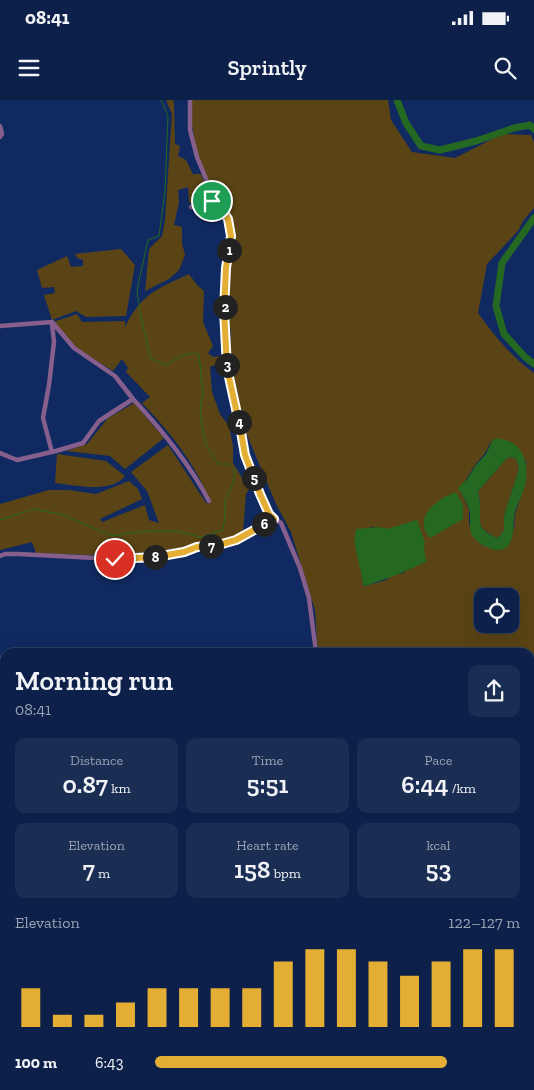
<!DOCTYPE html>
<html lang="en">
<head>
<meta charset="utf-8">
<style>
	:root { --surface:#0c2049; --page:#1a2d53; --text:#f1f3f6; --muted:#9aa3b4; --line:#2c3e61; --accent:#e4ae35 }
	body { margin:0; font-family:"Zilla Slab",serif; background:var(--page); color:var(--text); height:100vh; display:flex; flex-direction:column; font-size:19px; white-space:nowrap }
	* { box-sizing:border-box; margin:0 }
	p { font-size:16px; color:var(--muted) }
	.icon { flex:none; width:28px; height:28px; fill:none; stroke:currentColor; stroke-width:2; stroke-linecap:round; stroke-linejoin:round }
	.map { position:relative; flex:1; overflow:hidden }
	.details { position:absolute; left:0px; top:548px; width:535px; height:442px; display:flex; flex-direction:column; background:var(--surface); border-radius:15px 15px 0 0; box-shadow:0 5px 20px #0002,0 0 0 1px var(--line) }
	.details>* { flex:none }
	.buttons { position:absolute; left:474px; top:488px; display:grid; gap:10px }
	.buttons a { display:grid; place-items:center; width:45px; height:45px; border-radius:10px; background:var(--surface); box-shadow:0 5px 20px #0002,0 0 0 1px var(--line); font-size:25px }
	.pin { position:absolute; display:grid; place-items:center; width:42px; height:42px; color:#fff; margin:-21px; border:2px solid #fff; border-radius:50%; box-shadow:0 1px 5px #0007 }
	.km { position:absolute; width:25px; height:25px; margin:-12px; border-radius:50%; background:#222; color:#fff; font-size:14px; line-height:25px; text-align:center }
	.round { display:grid; place-items:center; flex:none; width:52px; height:52px; border-radius:10px; background:var(--page) }
	.head { display:flex; align-items:center; justify-content:space-between; height:85px; padding:0 15px }
	h1 { font-size:28px; font-weight:600; line-height:38px }
	.figures { display:grid; grid-template-columns:repeat(3,1fr); gap:8px; height:85px; padding:5px 15px }
	.figures div { display:grid; align-content:center; border-radius:10px; background:var(--page); text-align:center }
	.figures b { font-size:25px; font-weight:600 }
	.figures small { font-size:14px; font-weight:400 }
	.figures p { font-size:14px }
	.chart { height:140px; padding:10px 15px }
	.chart p { display:flex; justify-content:space-between }
	.chart svg { width:100%; height:90px; margin-top:5px; stroke:var(--accent); stroke-width:6 }
	ul { padding:0 15px; list-style:none; font-size:16px }
	li { display:grid; grid-template-columns:80px 60px 1fr; align-items:center; height:38px }
	li i { height:12px; border-radius:6px; background:var(--accent) }
	.status { display:flex; justify-content:space-between; align-items:center; height:35px; padding:0 25px; background:var(--surface); direction:ltr }
	.status svg { height:14px; fill:currentColor }
	header { display:flex; justify-content:space-between; align-items:center; height:65px; padding:0 15px; background:var(--surface); font-size:22px; font-weight:600 }
	.map>svg:first-child { display:block }
</style>
</head>
<body>
<div class="status"><b>08:41</b><svg viewBox="0 0 49 12"><path d="M0 12V9h3v3zM5 12V6h3v6zM10 12V3h3v9zM15 12V0h3v12zM26 1h20v11H26zM47 4h2v5h-2z"/></svg></div>
<header><svg class="icon" aria-label="menu" viewBox="0 0 24 24"><path d="M4 6h16M4 12h16M4 18h16"/></svg>Sprintly<svg class="icon" aria-label="search" viewBox="0 0 24 24"><circle cx="10" cy="10" r="6"/><path d="M15 15l6 6"/></svg></header>
<div class="map">
<svg width="534" height="990" viewBox="0 0 534 990">
	<rect width="100%" height="100%" fill="#102a61"/>
	<path fill="#5a4415" fill-rule="evenodd" d="M166,0H173L174,2L175,44L180,46L178,56L186,60L193,74H201L210,96L189,103L188,87L178,90L179,102L174,125L182,127V143L185,155L179,170L169,179L145,191L149,149L162,136L165,120L172,14Z
		M192,0H388L391,20L412,52L455,58L502,34L531,35L534,42V108L523,121L518,131L487,164L478,213C494,235 511,257 534,273V990H477L475,985H530V552H319L317,542L315,510L291,432L276,404L247,335L229,262L231,233L226,205L228,169L233,137L229,117L216,94L211,88L196,49L192,24ZM490,343L526,361V380L515,414L514,428L504,449L499,450L482,445L469,424V409L459,388C466,381 470,373 476,364C482,357 487,352 490,343ZM370,427L387,429L424,443V457L403,473L393,475L386,480L365,486L363,485V480ZM482,496H510V524H482Z
		M121,149L135,165L126,216L86,217L76,211L52,220L44,195L55,193L54,187L42,188L37,170L67,156L71,167L83,166V160L77,158L75,154Z
		M189,174L197,185L204,191L203,222L213,246L208,253L213,257L220,256L222,262L210,267L212,292L220,314L229,326L233,346V363L242,378L250,380L252,385L246,394L243,432L229,440L160,452L87,455L36,453L32,442L0,450V404L49,390H68L96,394L129,381L138,389L142,399L100,419L102,422L145,405L149,420L159,423L147,391L131,372L168,345L206,403H211C196,365 171,333 142,303L150,297L126,272L128,268L122,259L113,271L74,247L53,222L77,214L82,222L125,221V227C142,193 157,189 189,174Z
		M134,303L164,338L125,369L110,356L66,351L87,344L108,318Z
		M57,354L106,361L125,376C111,394 75,385 55,383Z
		M508,357L516,358L519,369L504,416V430L501,435L497,438C477,427 480,427 480,407C480,401 479,396 478,391Z"/>
	<path fill="#246822" fill-rule="evenodd" d="M493,339C518,337 529,357 526,380C525,391 518,401 515,412C512,424 516,441 505,448C497,454 480,445 474,438C467,430 472,418 469,409C467,402 462,395 458,388L468,378L476,365L486,354ZM508,357L516,358L519,369L504,416V430L501,435L497,438C478,428 480,427 480,408C480,402 479,396 478,391Z
		M456,392L463,405V419L430,438C412,417 437,399 456,392Z
		M417,420L425,442L424,443L425,457L427,461C407,471 387,479 365,486L363,485C362,467 351,447 356,429L380,427L387,429Z"/>
	<g fill="none" stroke-linecap="round" stroke-linejoin="round">
		<path stroke="#246822" stroke-width="1" d="M0,420L34,409L64,415L112,436L136,432L159,431H176L201,437L223,430L225,417V401L233,383L235,370L229,364H218L207,347L202,326L200,308L203,294L199,254C187,251 177,259 166,265L151,259L140,213L137,190L148,140L159,136L165,91L168,16L161,0
			M0,944L5,946
			M29,990V985"/>
		<path stroke="#246822" stroke-width="7" d="M397,0L406,23L421,46L440,50L476,41L514,28L530,25L534,29
			M534,118L502,163L496,206L504,234L525,257L534,264"/>
		<path stroke="#875f8c" stroke-width="4.5" d="M190,0V30L197,57L211,91L228,119L231,136L227,167L224,210L227,268L241,332L245,355L269,414L281,423L300,468L309,498L316,552
			M0,26L2,34L0,37
			M191,107L197,103L216,100
			M0,226L52,222
			M133,299C162,330 189,363 209,401
			M52,352L43,318L49,285L54,242L52,224
			M0,353L17,360L56,351L83,343L99,321L133,299L115,276L74,248L52,222
			M0,456L5,454H19L115,459L156,457L236,440L274,419
			M0,558L5,571
			M0,680L5,679
			M377,985L378,990
			M472,985L474,990
			M69,990V985"/>
	</g>
	<g fill="none" stroke-linecap="round" stroke-linejoin="round">
		<g stroke="#fff" stroke-width="10">
			<path id="route" d="M115,459L156,457L184,452L197,447L222,444L236,440L274,419L269,414L260,394L245,355L241,332L227,268L224,210L226,168L231,136L228,119L216,100L212,101"/>
		</g>
		<use href="#route" stroke="#e4ae35" stroke-width="6"/>
	</g>
</svg>
<div class="buttons">
<a><svg class="icon" aria-label="locate" viewBox="0 0 24 24"><circle cx="12" cy="12" r="6"/><path d="M12 2v4M12 18v4M2 12h4M18 12h4"/></svg></a>
</div>
<div class="pin" style="left:212px;top:101px;background:#1e9e55"><svg class="icon" aria-label="arrive" viewBox="0 0 24 24"><path d="M6 21V4h12l-3 4 3 4H6"/></svg></div>
<div class="pin" style="left:115px;top:459px;background:#d93025"><svg class="icon" aria-label="check" viewBox="0 0 24 24"><path d="M5 12l5 5 9-10"/></svg></div>
<b class="km" style="left:229px;top:150px">1</b>
<b class="km" style="left:225px;top:207px">2</b>
<b class="km" style="left:227px;top:265px">3</b>
<b class="km" style="left:239px;top:322px">4</b>
<b class="km" style="left:254px;top:378px">5</b>
<b class="km" style="left:264px;top:424px">6</b>
<b class="km" style="left:211px;top:446px">7</b>
<b class="km" style="left:155px;top:457px">8</b>
<section class="details">
<div class="head"><div><h1>Morning run</h1><p>08:41</p></div><a class="round"><svg class="icon" aria-label="share" viewBox="0 0 24 24"><path d="M12 15V3M7 8l5-5 5 5M5 13v7h14v-7"/></svg></a></div>
<div class="figures">
<div><p>Distance</p><b>0.87<small> km</small></b></div>
<div><p>Time</p><b>5:51</b></div>
<div><p>Pace</p><b>6:44<small> /km</small></b></div>
</div>
<div class="figures">
<div><p>Elevation</p><b>7<small> m</small></b></div>
<div><p>Heart rate</p><b>158<small> bpm</small></b></div>
<div><p>kcal</p><b>53</b></div>
</div>
<div class="chart"><p><span>Elevation</span>122–127 m</p>
<svg viewBox="0 0 160 44" preserveAspectRatio="none"><path d="M5 44V25M15 44V38M25 44V38M35 44V32M45 44V25M55 44V25M65 44V25M75 44V25M85 44V12M95 44V6M105 44V6M115 44V12M125 44V19M135 44V12M145 44V6M155 44V6"/></svg>
</div>
<ul>
<li><b>100 m</b>6:43<i style="width:80%"></i></li>
</ul>
</section>
</div>
</body>
</html>
